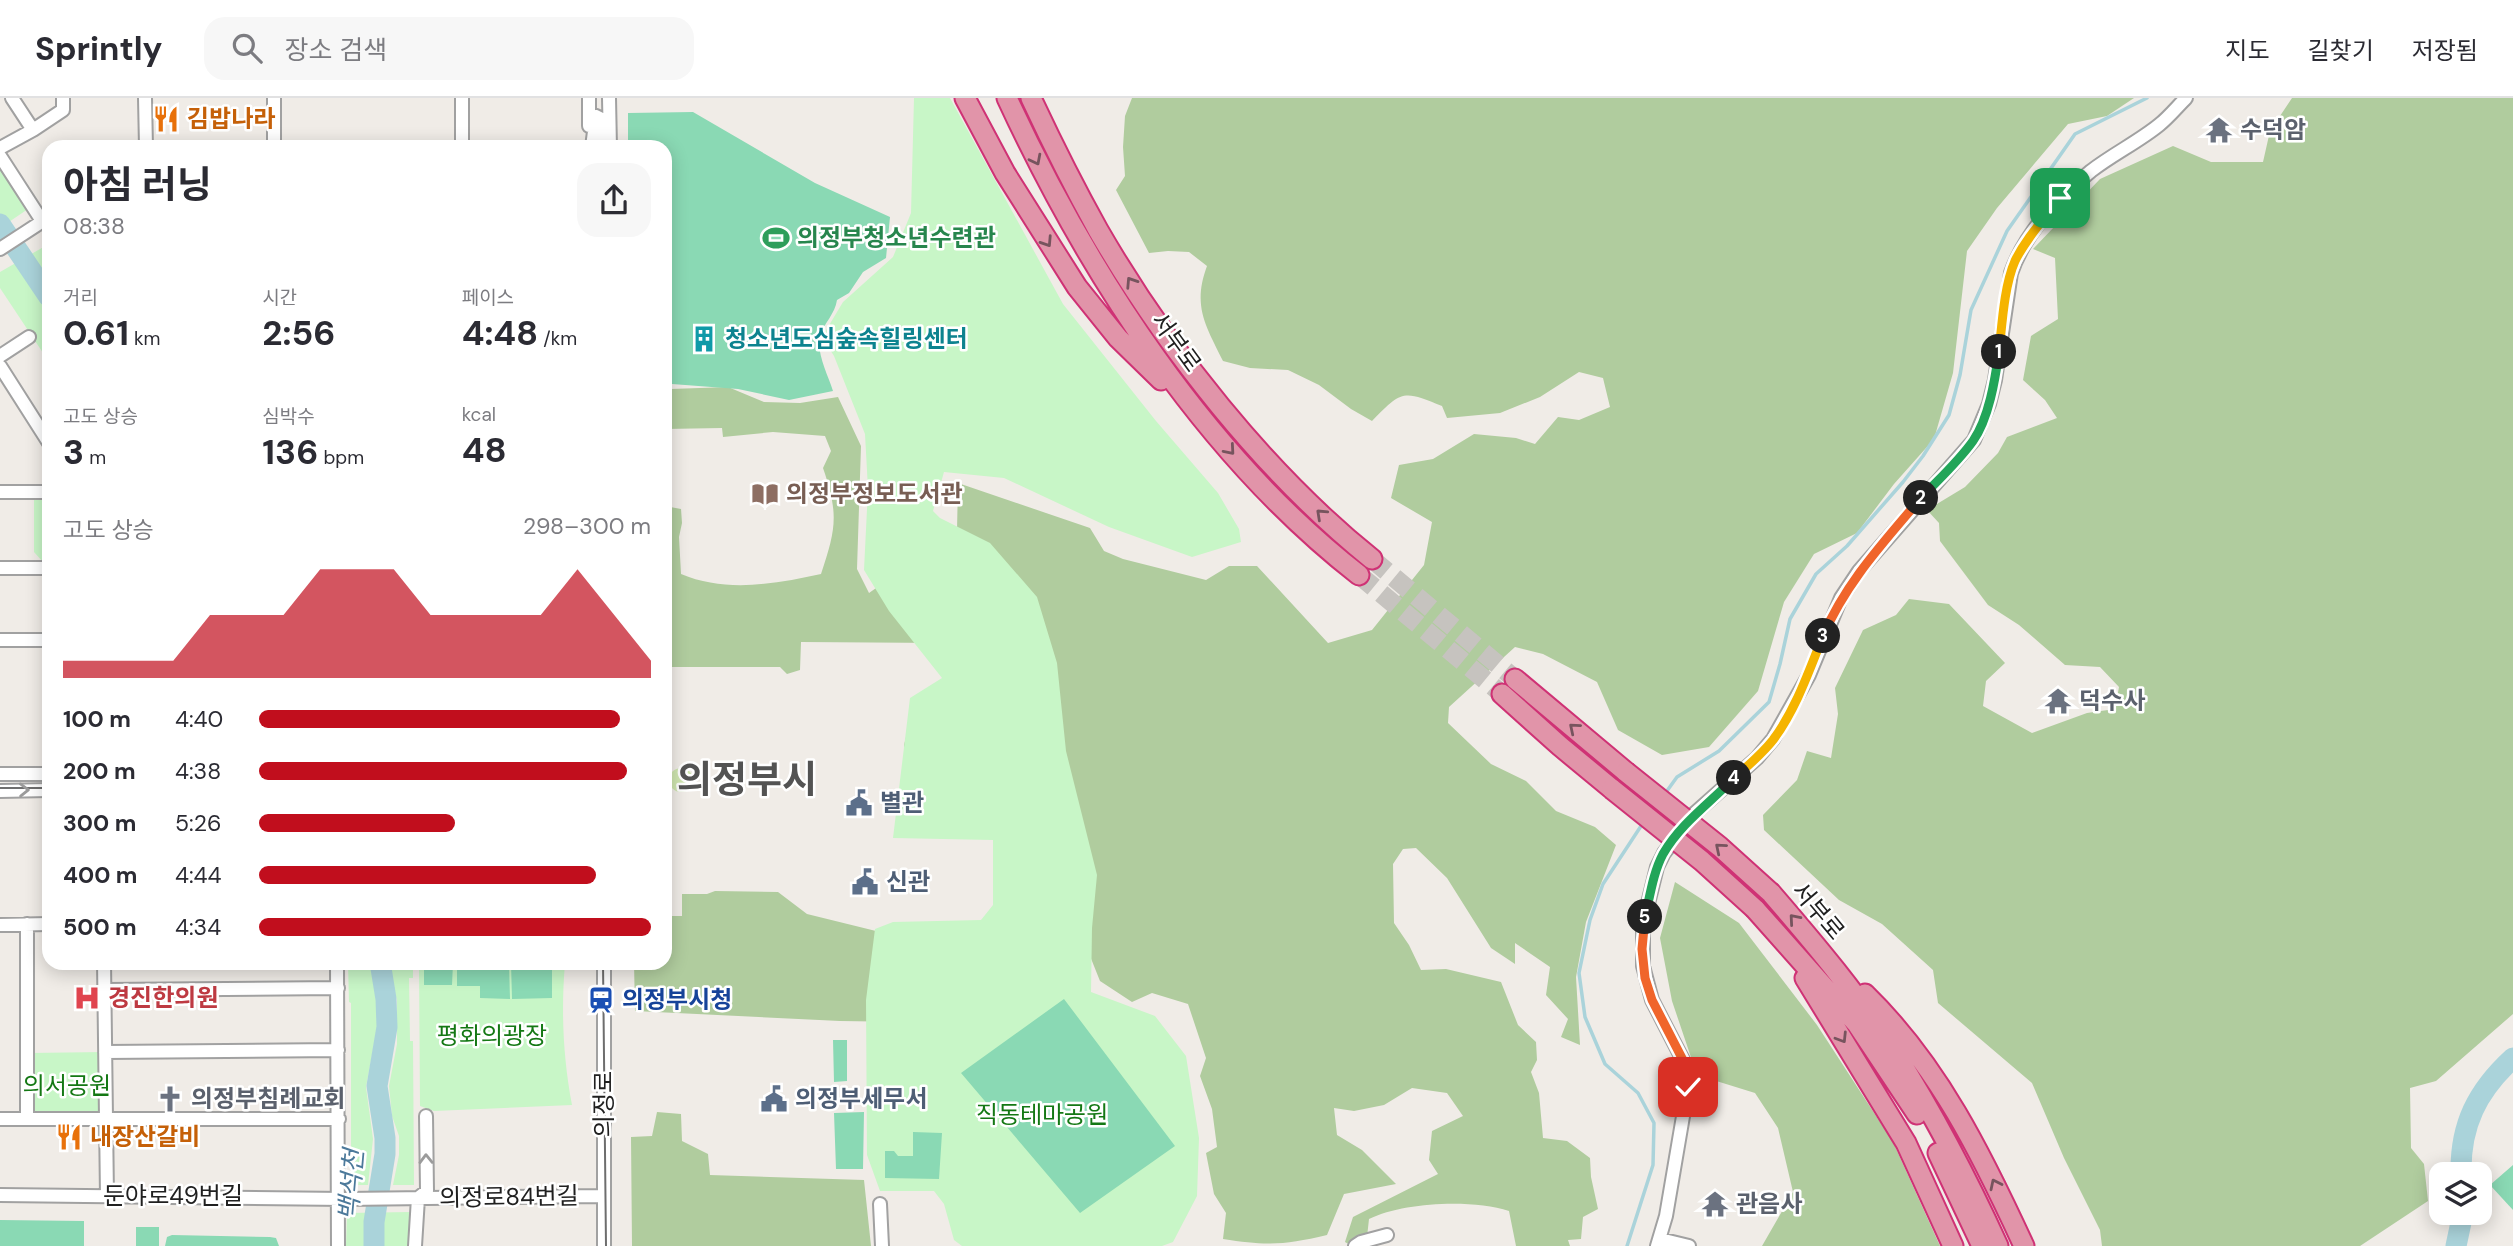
<!DOCTYPE html>
<html lang="ko">
<head>
<meta charset="utf-8">
<style>
	:root { --surface:#fff; --page:#f7f7f7; --text:#2b2b33; --muted:#7c7c81; --line:#e1e1e2; --accent:#c10e1d }
	body { margin:0; font-family:"DM Sans","Noto Sans KR",sans-serif; background:var(--page); color:var(--text); height:100vh; display:flex; flex-direction:column; font-size:26px; white-space:nowrap }
	* { box-sizing:border-box; margin:0 }
	p { font-size:23px; color:var(--muted) }
	.icon { flex:none; width:38px; height:38px; fill:none; stroke:currentColor; stroke-width:2; stroke-linecap:round; stroke-linejoin:round }
	.map { position:relative; flex:1; overflow:hidden }
	.drawer { position:absolute; left:42px; top:42px; width:630px; height:830px; display:flex; flex-direction:column; background:var(--surface); border-radius:21px; box-shadow:0 4px 18px #0003 }
	.drawer>* { flex:none }
	.fabs { position:absolute; left:2429px; top:1064px; display:grid; gap:14px }
	.fabs a { display:grid; place-items:center; width:63px; height:63px; border-radius:14px; background:var(--surface); box-shadow:0 4px 18px #0003; font-size:35px }
	.pin { position:absolute; display:grid; place-items:center; width:60px; height:60px; color:#fff; margin:-30px; border-radius:14px; box-shadow:0 4px 10px #0006 }
	.km { position:absolute; width:35px; height:35px; margin:-18px; border-radius:50%; background:#222; color:#fff; font-size:19px; line-height:35px; text-align:center }
	.round { display:grid; place-items:center; flex:none; width:74px; height:74px; border-radius:21px; background:var(--page) }
	.summary { display:flex; align-items:center; justify-content:space-between; height:119px; padding:0 21px }
	h1 { font-size:38px; font-weight:700; line-height:52px }
	.metrics { display:grid; grid-template-columns:repeat(3,1fr); gap:10px; height:119px; padding:7px 21px }
	.metrics div { display:grid; align-content:center }
	.metrics b { font-size:35px; font-weight:700 }
	.metrics small { font-size:19px; font-weight:400 }
	.metrics p { font-size:19px }
	.chart { height:196px; padding:14px 21px }
	.chart p { display:flex; justify-content:space-between }
	.chart svg { width:100%; height:126px; margin-top:7px; fill:var(--accent); opacity:.7 }
	ul { padding:0 21px; list-style:none; font-size:23px }
	li { display:grid; grid-template-columns:112px 84px 1fr; align-items:center; height:52px }
	li i { height:18px; border-radius:9px; background:var(--accent) }
	header { display:flex; align-items:center; gap:42px; box-sizing:border-box; height:98px; padding:0 35px; background:var(--surface); border-bottom:2px solid var(--line) }
	header strong { font-size:33px }
	nav { display:flex; gap:38px; margin-inline-start:auto; font-size:24px }
	.search { width:490px; height:63px; background:var(--page); display:flex; align-items:center; gap:18px; box-sizing:border-box; padding:0 24px; border-radius:21px; color:var(--muted); font-size:26px }
	.map>svg:first-child { display:block }
</style>
</head>
<body>
<header>
<strong>Sprintly</strong>
<div class="search"><svg class="icon" aria-label="search" viewBox="0 0 24 24"><circle cx="10" cy="10" r="6"/><path d="M15 15l6 6"/></svg>장소 검색</div>
<nav><a>지도</a><a>길찾기</a><a>저장됨</a></nav>
</header>
<div class="map">
<svg width="2513" height="1148" viewBox="0 0 2513 1148">
	<rect width="100%" height="100%" fill="#f0ece7"/>
	<path fill="#cfe6b0" d="M669 682a12 12 0 1 1 24 0a12 12 0 1 1-24 0Z"/>
	<path fill="#b0cc9e" d="M1132,0H2134L2107,18L2068,26L1997,110L1967,153L1953,275L1934,341L1894,386L1857,435L1814,456L1784,504L1758,593L1709,649L1662,657L1618,632L1597,584L1543,556L1515,549L1449,609L1448,625L1491,666L1526,683L1556,713L1595,729L1616,747L1586,824L1576,879L1580,947L1561,939L1568,921L1546,897L1550,869L1515,845V866L1491,850L1447,780L1416,750L1403,751L1393,766L1394,825L1409,847L1421,872L1446,871L1501,884L1518,927L1536,944L1537,962L1531,974L1539,995L1543,1040L1567,1043L1590,1060L1591,1079L1598,1111L1583,1119L1581,1141L1568,1142L1570,1148H1516L1509,1113C1472,1101 1404,1104 1369,1121L1366,1148H1352L1345,1144L1353,1119L1438,1076L1429,1062L1432,1033L1463,1018L1447,995L1412,990L1384,1007L1354,1013L1334,1010L1337,1037L1362,1052L1396,1086L1344,1096L1327,1137C1285,1147 1266,1148 1223,1141L1226,1115L1214,1096L1206,1055L1217,1049L1212,1011L1200,978L1206,960L1188,906L1152,895L1132,904L1100,883L1084,843L975,925L840,923L635,913L634,865L665,864V818H682V796H707L715,793L778,794L807,816L880,834L984,825L997,810L995,739L904,737V647L914,608L943,592L942,545L801,544L800,572L787,576L780,569H665V408L681,411L682,425L679,439L681,476C726,495 775,486 821,476C836,431 839,416 823,370L831,353L825,338L773,334L723,339L722,330L665,331V285L671,291L728,289L764,304L800,305L838,299L861,348L857,471L869,495L957,433L958,385L1090,430L1104,453L1123,461L1206,482L1229,468H1257L1328,545L1372,532L1424,467L1432,424L1391,400L1399,367L1433,361L1474,336L1516,340L1535,346L1558,319L1579,322L1610,309L1603,280L1579,274L1540,299L1500,315L1447,320L1442,308C1403,292 1402,292 1372,323L1351,311L1319,287L1288,272L1250,270L1223,263C1206,228 1192,208 1207,168L1189,154L1168,153L1149,155L1116,92L1125,78L1123,49L1125,18Z
		M2292,0H2513V916L2436,983L2410,990L2411,1050L2424,1066L2428,1103L2360,1148H2102L2100,1132L2064,1060L2032,985L1938,905L1933,872L1882,826L1839,802L1764,732L1763,717L1797,682L1807,653L1831,660L1838,616L1835,590L1863,532L1896,517L1909,501L1949,506L2005,565L1986,583L1983,608L2032,635L2087,615L2115,611L2119,589L2100,569L2065,567L2019,527L1988,507L1940,443L1939,425L1927,412L1965,389L1998,355L2007,339L2057,320L2045,302L2023,282L2031,238L2058,221L2055,160L2033,151L2100,81L2173,48L2211,64H2263L2270,33Z
		M1675,784L1739,825L1817,927L1893,1044L1940,1148H1762L1793,1094L1778,1030L1755,995L1697,977L1672,903L1660,840Z
		M657,1014L681,1016L682,1043L708,1056L710,1077L864,1082L871,1148H632L631,1039L652,1038Z"/>
	<path fill="#c8f6c7" d="M914,0H950L1063,206L1156,323L1218,395L1239,431L1241,444L1192,459L1109,429L1004,380L944,374L933,413L940,420L990,445L1037,499L1057,565L1066,653L1097,777L1092,830L1091,894L1155,918L1186,958L1199,1040L1197,1098L1173,1144L1162,1148H962L954,1142L944,1106L934,1093H880L867,1057L866,902L875,831L893,824L981,822L993,807V742L893,740L910,600L942,580L889,513L864,472L868,391L865,336L834,258L822,239L843,204L893,159L911,115Z
		M0,68L28,111L0,130Z
		M47,147L49,150V264L0,190V174Z
		M34,400H49V464H43L34,454Z
		M348,865H369L378,900V925L366,989L373,1041L368,1087H351V905L349,904Z
		M390,865H413V880H409L410,943H413L414,1087H393L399,1057V1038L392,1018L389,988L397,946V902L391,880Z
		M419,865H565C561,913 563,959 572,1007L434,1013L420,1008Z
		M105,954L106,1022L27,1021L28,955Z
		M410,1114L411,1148H346L347,1115Z"/>
	<path fill="#8ad9b4" d="M693,14L815,85L890,119L886,160L863,174L849,195L837,202C835,216 824,225 820,238C816,255 828,277 833,293L789,302L738,291L672,286L665,281V49H628V15Z
		M424,865H453L452,887H424Z
		M457,865H509L510,901L480,900V888H457Z
		M511,865H552V900L512,901Z
		M1064,901L1175,1048L1080,1115L961,975Z
		M833,942H847V983L834,984Z
		M864,1014L863,1071H836L834,1015Z
		M913,1034L942,1035L939,1081L885,1080V1053H894L898,1058H913Z
		M2513,1067V1112L2490,1087Z
		M0,1122L84,1123V1148H0Z
		M136,1129H159V1148H136Z
		M172,1137L270,1139L276,1140L279,1148H165L167,1139Z"/>
	<g fill="none" stroke-linecap="round" stroke-linejoin="round">
		<path stroke="#aad3da" stroke-width="3.5" d="M1664,697L1677,679L1719,653L1769,604L1780,566L1790,521L1816,476L1847,448L1903,384L1923,358L1949,317L1960,277L1971,212L2007,133L2075,36L2147,0
			M1627,1148L1653,1067L1654,1025L1638,995L1605,966L1585,919L1579,875L1590,822L1603,786L1643,725"/>
		<path stroke="#aad3da" stroke-width="21" d="M0,126L49,199
			M2461,1076C2460,1027 2477,993 2513,960
			M374,1148V1124L385,1056V1040L377,988L387,929L386,901L380,864
			M2456,1148L2463,1115"/>
		<path stroke="#c6c3bf" stroke-width="19" stroke-dasharray="19 10" stroke-linecap="butt" d="M1372,461L1515,581
			M1359,477L1502,596"/>
		<g stroke="#a1a1a1" stroke-width="16">
			<path id="minor" d="M12,0L33,32L63,12V0
				M145,0L146,49
				M462,0V49
				M589,0V28
				M609,0L610,49
				M274,49V0
				M592,49L596,18L600,20V40L603,49
				M0,50L33,32
				M0,58L42,123
				M0,151L49,119
				M0,258L29,239
				M0,268L49,345
				M0,394H49
				M0,470H49
				M0,542H49
				M0,676H49
				M0,693L49,692
				M27,826V1021
				M0,827L49,826
				M104,864L107,1098
				M337,864L338,1148
				M604,864V1148
				M104,892L338,890
				M105,954L338,952
				M0,1021H339
				M0,1097L345,1101L604,1098
				M880,1106L882,1148
				M1660,1141L1689,1148
				M415,1148L418,1100L427,1093L426,1018
				M1355,1148L1361,1144L1387,1137
				M1657,1148L1666,1118L1688,989L1684,964L1652,902L1643,868V826L1657,769L1664,755L1695,715L1757,660L1773,641L1809,577L1841,500L1859,473L1974,342L1989,306L1995,282L2011,175C2025,135 2059,99 2091,73C2113,56 2138,44 2159,27C2169,19 2177,9 2186,0"/>
		</g>
		<g stroke="#cf3275" stroke-width="23">
			<path id="highway" d="M965,0L1005,75L1077,189L1118,240L1161,282
				M1007,0C1088,175 1205,357 1359,477
				M1031,0C1052,45 1074,89 1098,132C1166,250 1266,376 1372,461
				M1515,581L1626,674
				M1502,596L1560,648L1612,691
				M1771,795C1815,846 1859,898 1895,955C1934,1017 1968,1082 1998,1148
				M1755,811L1857,926L1917,1016
				M1805,880L1906,1045L1953,1148
				M1865,896C1938,967 1982,1057 2024,1148
				M1938,1055L1982,1148"/>
		</g>
		<use href="#minor" stroke="#fff" stroke-width="12"/>
		<use href="#highway" stroke="#e194a9" stroke-width="19"/>
		<path stroke="#6e6e6e" stroke-width="2" d="M0,690H49
			M603,864L606,1148"/>
		<g stroke="#cf3275" stroke-width="23" stroke-linecap="butt">
			<path id="highway-bridge" d="M1626,674L1720,749L1771,795
				M1612,691L1702,763L1755,811"/>
		</g>
		<use href="#highway-bridge" stroke="#e194a9" stroke-width="19"/>
	</g>
	<defs><path id="oneway-chevron" d="M-2-3.5L2.5 0L-2 3.5" fill="none" stroke-width="1.6" stroke-linecap="round" stroke-linejoin="round" transform="scale(1.75)"/></defs>
	<g stroke="#77545e">
		<use href="#oneway-chevron" transform="translate(1036 62) rotate(63)"/>
		<use href="#oneway-chevron" transform="translate(1047 144) rotate(57)"/>
		<use href="#oneway-chevron" transform="translate(1131 184) rotate(-123)"/>
		<use href="#oneway-chevron" transform="translate(1230 352) rotate(49)"/>
		<use href="#oneway-chevron" transform="translate(1321 416) rotate(-137)"/>
		<use href="#oneway-chevron" transform="translate(1574 630) rotate(-140)"/>
		<use href="#oneway-chevron" transform="translate(1720 750) rotate(-140)"/>
		<use href="#oneway-chevron" transform="translate(1794 821) rotate(-131)"/>
		<use href="#oneway-chevron" transform="translate(1842 940) rotate(58)"/>
		<use href="#oneway-chevron" transform="translate(1995 1086) rotate(-116)"/>
	</g>
	<g stroke="#9b9b9b">
		<use href="#oneway-chevron" transform="translate(24 692) rotate(-1)"/>
		<use href="#oneway-chevron" transform="translate(426 1061) rotate(-91)"/>
	</g>
	<g fill="none" stroke-linecap="round" stroke-linejoin="round">
		<g stroke="#fff" stroke-width="14">
			<path id="split-1" d="M1999,254C2002,227 2004,188 2015,163C2026,140 2045,120 2060,100"/>
		</g>
		<g stroke="#fff" stroke-width="14">
			<path id="split-2" d="M1921,400C1938,382 1958,364 1973,343C1989,320 1995,282 1999,254"/>
		</g>
		<g stroke="#fff" stroke-width="14">
			<path id="split-3" d="M1823,538C1846,484 1884,444 1921,400"/>
		</g>
		<g stroke="#fff" stroke-width="14">
			<path id="split-4" d="M1734,680C1748,668 1762,656 1773,642C1796,611 1809,573 1823,538"/>
		</g>
		<g stroke="#fff" stroke-width="14">
			<path id="split-5" d="M1645,819C1650,798 1653,775 1663,756C1681,725 1710,705 1734,680"/>
		</g>
		<g stroke="#fff" stroke-width="14">
			<path id="split-6" d="M1645,819L1642,851L1645,880L1652,902L1684,964L1688,989"/>
		</g>
		<use href="#split-1" stroke="#f5b400" stroke-width="9"/>
		<use href="#split-2" stroke="#22a559" stroke-width="9"/>
		<use href="#split-3" stroke="#f0652b" stroke-width="9"/>
		<use href="#split-4" stroke="#f5b400" stroke-width="9"/>
		<use href="#split-5" stroke="#22a559" stroke-width="9"/>
		<use href="#split-6" stroke="#f0652b" stroke-width="9"/>
	</g>
	<defs>
		<g id="restaurant-bare" transform="scale(2.1)"><path d="M-5-6h1v4h1v-4h1v4h1v-4h1v5L-1.5 .5V6h-2V.5L-5-1ZM5-6V6H3V1.5H1.5Q1.5-4 5-6Z" fill="#e8710a" stroke="#fff" stroke-width="2.5" paint-order="stroke"/></g>
		<g id="temple-bare" transform="scale(2.1)"><path d="M0-6L5-2H3V0L6.5 2.5H4V6H1.5V3h-3V6H-4V2.5H-6.5L-3 0V-2H-5Z" fill="#6b7280" stroke="#fff" stroke-width="2.5" paint-order="stroke"/></g>
		<g id="stadium-bare" transform="scale(2.1)"><path d="M0-5a6.5 5 0 1 0 0 10a6.5 5 0 1 0 0-10ZM-3.5-1.8h7v3.6h-7Z" fill="#2e9e5b" stroke="#fff" stroke-width="2.5" paint-order="stroke"/></g>
		<g id="building-bare" transform="scale(2.1)"><path d="M-4-6H4V6H1V3H-1V6H-4ZM-2.5-4.3h1.7v1.8h-1.7ZM.8-4.3h1.7v1.8H.8ZM-2.5-1h1.7V.8h-1.7ZM.8-1h1.7V.8H.8Z" fill="#0f9aa8" stroke="#fff" stroke-width="2.5" paint-order="stroke"/></g>
		<g id="library-bare" transform="scale(2.1)"><path d="M-6-4Q-3-5.5-.7-3.5V5Q-3 3-6 4ZM6-4Q3-5.5 .7-3.5V5Q3 3 6 4Z" fill="#8d6e63" stroke="#fff" stroke-width="2.5" paint-order="stroke"/></g>
		<g id="civic-bare" transform="scale(2.1)"><path d="M-.6-6.5H3V-4.5H.6V-3L4-1V1h2V6H-6V1h2V-1L-.6-3ZM-1.2 2.5V6h2.4V2.5Z" fill="#5c6f8a" stroke="#fff" stroke-width="2.5" paint-order="stroke"/></g>
		<g id="hospital-bare" transform="scale(2.1)"><path d="M-5-5h3v3.5h4V-5h3V5h-3V1.5h-4V5h-3Z" fill="#e0444e" stroke="#fff" stroke-width="2.5" paint-order="stroke"/></g>
		<g id="station-bare" transform="scale(2.1)"><path d="M-3-6H3Q5-6 5-4V2Q5 4 3 4L4.5 6H3L1.5 4h-3L-3 6H-4.5L-3 4Q-5 4-5 2V-4Q-5-6-3-6ZM-3.5-4v3h7v-3ZM-3.5 1v1.5H-2V1ZM2 1v1.5H3.5V1Z" fill="#1a4fb4" stroke="#fff" stroke-width="2.5" paint-order="stroke"/></g>
		<g id="church-bare" transform="scale(2.1)"><path d="M-1.2-6h2.4v3.5h3.3v2.4h-3.3V6h-2.4V-.1h-3.3v-2.4h3.3Z" fill="#6b7280" stroke="#fff" stroke-width="2.5" paint-order="stroke"/></g>
	</defs>
	<g fill-rule="evenodd">
		<use href="#restaurant-bare" x="166" y="21"/>
		<use href="#temple-bare" x="2219" y="32"/>
		<use href="#stadium-bare" x="776" y="140"/>
		<use href="#building-bare" x="704" y="241"/>
		<use href="#library-bare" x="765" y="396"/>
		<use href="#temple-bare" x="2058" y="603"/>
		<use href="#civic-bare" x="859" y="705"/>
		<use href="#civic-bare" x="865" y="784"/>
		<use href="#hospital-bare" x="87" y="900"/>
		<use href="#station-bare" x="601" y="902"/>
		<use href="#church-bare" x="170" y="1001"/>
		<use href="#civic-bare" x="774" y="1001"/>
		<use href="#restaurant-bare" x="69" y="1039"/>
		<use href="#temple-bare" x="1715" y="1106"/>
	</g>
	<g text-anchor="middle" stroke-width="5" stroke-linejoin="round" paint-order="stroke">
		<g font-size="24" font-weight="bold" fill="#c56008" stroke="#fff" text-anchor="start">
			<text x="187" y="29">김밥나라</text>
			<text x="90" y="1047">내장산갈비</text>
		</g>
		<g font-size="24" font-weight="bold" fill="#5b616d" stroke="#fff" text-anchor="start">
			<text x="2240" y="40">수덕암</text>
			<text x="2079" y="611">덕수사</text>
			<text x="191" y="1009">의정부침례교회</text>
			<text x="1736" y="1114">관음사</text>
		</g>
		<g font-size="24" font-weight="bold" fill="#27864d" stroke="#fff" text-anchor="start">
			<text x="797" y="148">의정부청소년수련관</text>
		</g>
		<g font-size="24" font-weight="bold" fill="#0d838f" stroke="#fff" text-anchor="start">
			<text x="725" y="249">청소년도심숲속힐링센터</text>
		</g>
		<g font-size="24" fill="#202020" stroke="#fff">
			<text transform="translate(1176 244) rotate(54)" y="8">서부로</text>
			<text transform="translate(1818 813) rotate(50)" y="8">서부로</text>
			<text transform="translate(604 1006) rotate(-90)" y="8">의정로</text>
			<text x="173" y="1106">둔야로49번길</text>
			<text transform="translate(509 1099) rotate(-1)" y="8">의정로84번길</text>
		</g>
		<g font-size="24" font-weight="bold" fill="#785e54" stroke="#fff" text-anchor="start">
			<text x="786" y="404">의정부정보도서관</text>
		</g>
		<g font-size="24" font-weight="bold" fill="#4e5e75" stroke="#fff" text-anchor="start">
			<text x="880" y="713">별관</text>
			<text x="886" y="792">신관</text>
			<text x="795" y="1009">의정부세무서</text>
		</g>
		<g font-size="24" font-weight="bold" fill="#be3a42" stroke="#fff" text-anchor="start">
			<text x="108" y="908">경진한의원</text>
		</g>
		<g font-size="24" font-weight="bold" fill="#164399" stroke="#fff" text-anchor="start">
			<text x="622" y="910">의정부시청</text>
		</g>
		<g font-size="24" fill="#147814" stroke="#fff">
			<text x="492" y="946">평화의광장</text>
			<text x="67" y="996">의서공원</text>
			<text x="1042" y="1025">직동테마공원</text>
		</g>
		<g font-size="26" font-style="italic" fill="#4c799a" stroke="#fff">
			<text transform="translate(351 1087) rotate(-85)" y="9">백석천</text>
		</g>
		<g font-size="38" font-weight="bold" fill="#535353" stroke="#fff">
			<text x="747" y="695">의정부시</text>
		</g>
	</g>
</svg>
<div class="fabs">
<a><svg class="icon" aria-label="layers" viewBox="0 0 24 24"><path d="M12 4l9 5-9 5-9-5zM3 14l9 5 9-5"/></svg></a>
</div>
<div class="pin" style="left:2060px;top:100px;background:#1e9e55"><svg class="icon" aria-label="arrive" viewBox="0 0 24 24"><path d="M6 21V4h12l-3 4 3 4H6"/></svg></div>
<div class="pin" style="left:1688px;top:989px;background:#d93025"><svg class="icon" aria-label="check" viewBox="0 0 24 24"><path d="M5 12l5 5 9-10"/></svg></div>
<b class="km" style="left:1999px;top:254px">1</b>
<b class="km" style="left:1921px;top:400px">2</b>
<b class="km" style="left:1823px;top:538px">3</b>
<b class="km" style="left:1734px;top:680px">4</b>
<b class="km" style="left:1645px;top:819px">5</b>
<section class="drawer">
<div class="summary"><div><h1>아침 러닝</h1><p>08:38</p></div><a class="round"><svg class="icon" aria-label="share" viewBox="0 0 24 24"><path d="M12 15V3M7 8l5-5 5 5M5 13v7h14v-7"/></svg></a></div>
<div class="metrics">
<div><p>거리</p><b>0.61<small> km</small></b></div>
<div><p>시간</p><b>2:56</b></div>
<div><p>페이스</p><b>4:48<small> /km</small></b></div>
</div>
<div class="metrics">
<div><p>고도 상승</p><b>3<small> m</small></b></div>
<div><p>심박수</p><b>136<small> bpm</small></b></div>
<div><p>kcal</p><b>48</b></div>
</div>
<div class="chart"><p><span>고도 상승</span>298–300 m</p>
<svg viewBox="0 0 160 44" preserveAspectRatio="none"><path d="M0 44V38L10 38L20 38L30 38L40 22L50 22L60 22L70 6L80 6L90 6L100 22L110 22L120 22L130 22L140 6L150 22L160 38V44z"/></svg>
</div>
<ul>
<li><b>100 m</b>4:40<i style="width:92%"></i></li>
<li><b>200 m</b>4:38<i style="width:94%"></i></li>
<li><b>300 m</b>5:26<i style="width:50%"></i></li>
<li><b>400 m</b>4:44<i style="width:86%"></i></li>
<li><b>500 m</b>4:34<i style="width:100%"></i></li>
</ul>
</section>
</div>
</body>
</html>
